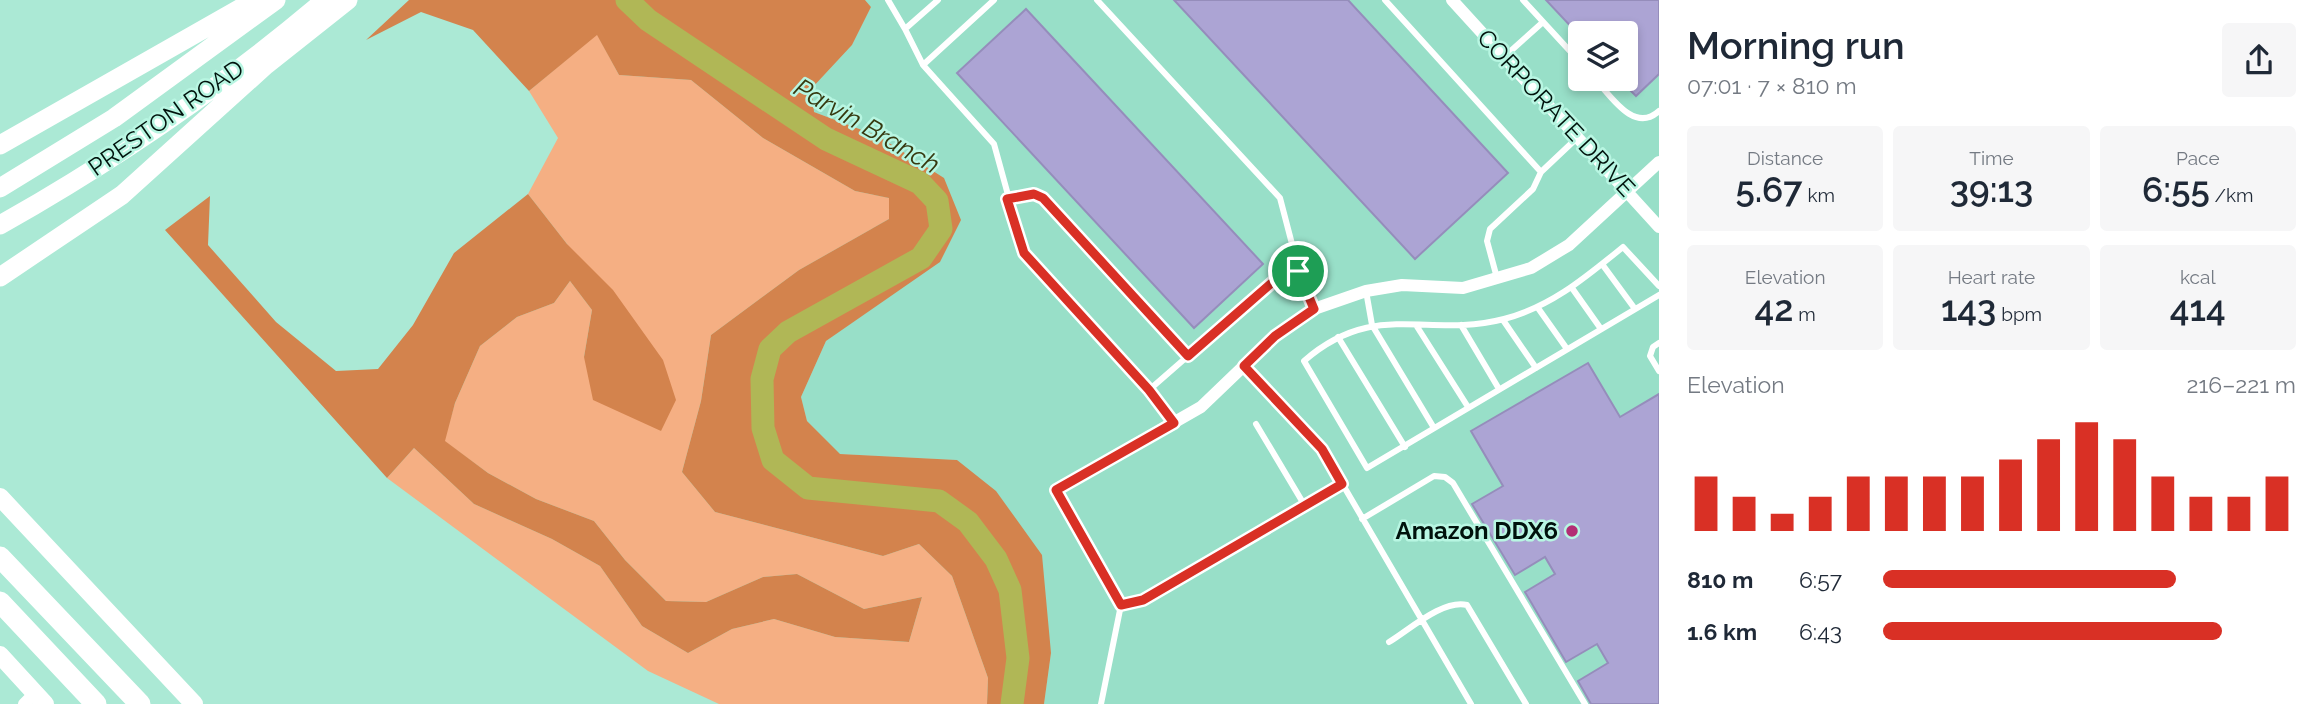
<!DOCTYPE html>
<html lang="en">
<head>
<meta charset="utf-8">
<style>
	:root { --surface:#fff; --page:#f6f6f7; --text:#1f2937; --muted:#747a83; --accent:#d93025 }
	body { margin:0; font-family:Raleway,sans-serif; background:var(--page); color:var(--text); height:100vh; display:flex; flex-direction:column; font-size:26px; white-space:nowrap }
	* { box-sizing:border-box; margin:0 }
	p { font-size:23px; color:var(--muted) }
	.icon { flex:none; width:38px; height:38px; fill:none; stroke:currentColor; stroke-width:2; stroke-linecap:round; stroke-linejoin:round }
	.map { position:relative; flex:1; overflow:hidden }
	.sheet { display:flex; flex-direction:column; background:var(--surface); width:665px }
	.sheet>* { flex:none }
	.buttons { position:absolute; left:1568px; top:21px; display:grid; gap:14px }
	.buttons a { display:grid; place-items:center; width:70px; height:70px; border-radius:7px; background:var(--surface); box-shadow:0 4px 10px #0003; font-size:35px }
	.pin { position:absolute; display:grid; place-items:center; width:60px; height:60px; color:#fff; margin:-30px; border:4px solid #fff; border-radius:50%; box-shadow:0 2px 7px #0007 }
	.round { display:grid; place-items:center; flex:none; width:74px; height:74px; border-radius:7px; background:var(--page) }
	.head { display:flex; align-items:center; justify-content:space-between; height:119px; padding:0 28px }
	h1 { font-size:38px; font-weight:600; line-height:52px }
	.metrics { display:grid; grid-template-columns:repeat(3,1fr); gap:10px; height:119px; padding:7px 28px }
	.metrics div { display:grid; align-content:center; border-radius:7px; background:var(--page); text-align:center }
	.metrics b { font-size:35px; font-weight:600 }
	.metrics small { font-size:19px; font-weight:400 }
	.metrics p { font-size:19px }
	.chart { height:196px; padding:14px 28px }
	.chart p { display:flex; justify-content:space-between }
	.chart svg { width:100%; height:126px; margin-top:7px; stroke:var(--accent); stroke-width:6 }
	ul { padding:0 28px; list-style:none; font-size:23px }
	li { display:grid; grid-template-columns:112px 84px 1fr; align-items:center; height:52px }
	li i { height:18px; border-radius:9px; background:var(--accent) }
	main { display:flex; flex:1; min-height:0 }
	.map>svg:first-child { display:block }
</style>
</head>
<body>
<main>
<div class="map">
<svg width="1659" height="704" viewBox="0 0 1659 704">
	<rect width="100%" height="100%" fill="#abe9d5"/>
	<path fill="#98dfc8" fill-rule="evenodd" d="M865,0H1659V704H1044L1051,653L957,460L839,454L807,421L801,397L826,341L867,310L878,136L814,112L812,88L852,45L871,7ZM1580,33H1626V79H1580Z"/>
	<path fill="#f5af83" d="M597,34L619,75L691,80L763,138L855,191L889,198V219L799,270L711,335L701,401L682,472L715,512L883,556L919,544L952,576L988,678L987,704H719L648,671L387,478L414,448L474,504L552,539L600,566L642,626L688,653L732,629L774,619L835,637L909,642L922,597L864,609L797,574L763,577L706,602L666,601L625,560L594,521L536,499L488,473L444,441L455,403L480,346L517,317L554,303L570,281L592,310L584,357L661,431L567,244L528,194L558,138L529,91Z"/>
	<path fill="#d3834d" d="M409,0H865L871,7L852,45L812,88L814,112L878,136L944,178L961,220L940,262L826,341L801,397L807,421L840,454L957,460L996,491L1042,555L1051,653L1044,704H987L988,678L952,576L919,544L883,556L715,512L682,472L701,401L711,335L799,270L889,219V198L855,191L763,138L691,80L619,75L597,35L529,91L473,30L421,12L366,40Z
		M528,194L567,244L613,290L663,360L676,400L661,431L593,400L584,357L592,310L570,281L554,303L517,317L480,346L455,403L445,441L488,473L536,499L594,521L625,560L666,601L706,602L763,577L797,574L864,609L922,597L909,642L835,637L774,619L732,629L688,653L642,626L600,566L552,539L474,504L414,448L387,478L165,230L210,196L208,245L276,322L336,371L378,369L413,325L454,253Z"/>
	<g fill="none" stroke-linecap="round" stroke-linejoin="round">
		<path stroke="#b0b756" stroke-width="23" d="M627,0L648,20L826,139L920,183L937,201L941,229L921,258L788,332L770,349L762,379L763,428L773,460L808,488L939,501L968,522L996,559L1010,590L1018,658L1012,704"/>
	</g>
	<path fill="#aca4d4" stroke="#958dbb" stroke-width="2" d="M1174,0H1348L1508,173L1415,259Z
		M1546,0H1659V74L1636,96L1619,79H1626V33H1577Z
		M1026,9L1263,264L1194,328L957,73Z
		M1588,363L1620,417L1659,394V704H1591L1578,681L1608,663L1597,644L1566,662L1525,592L1555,574L1545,557L1515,575L1472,504L1503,486L1471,431Z"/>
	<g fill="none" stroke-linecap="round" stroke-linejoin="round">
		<path stroke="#fff" stroke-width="6" d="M888,0L905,29
			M938,0L905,29L923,65L994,144L1024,253L1149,390L1174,423
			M1097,0L1280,198L1303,286L1314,309
			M1385,0L1541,172
			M1523,0L1580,62
			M1504,57L1543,22
			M923,65L994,0
			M1595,79C1611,96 1634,134 1659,111
			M1008,199L1034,194L1043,198L1188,356
			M1602,264L1635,309
			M1497,278L1487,241L1490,229L1533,189L1541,172L1577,138
			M1659,286L1623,247C1586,277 1551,307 1504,319C1427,339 1375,299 1304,361L1367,468L1659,295
			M1572,288L1601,329
			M1366,291L1372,325L1434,428
			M1538,308L1567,349
			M1503,320L1536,368
			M1416,325L1468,407
			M1461,325L1499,389
			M1338,337L1405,447
			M1659,343L1653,347L1650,356L1659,371
			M1244,366L1322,449L1471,704
			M1149,390L1275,280L1298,271
			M1256,424L1305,506
			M1056,490L1121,605L1101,704
			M1362,519L1434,476L1445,477L1453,483L1585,704
			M1121,605L1143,600L1342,484
			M1389,642C1409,630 1443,599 1467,605L1526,704"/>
		<path stroke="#fff" stroke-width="12" d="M1452,0L1659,227
			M1056,490L1201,407L1275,336L1314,309L1366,291L1402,285L1463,288L1531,268L1569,245L1659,162
			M24,704L35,693"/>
		<path stroke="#fff" stroke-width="18" d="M0,497L194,704
			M0,655L45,704"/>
		<path stroke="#fff" stroke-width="19" d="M0,145L255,0
			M0,188L114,118L276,0
			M0,225C115,160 225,85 325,0
			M0,277L122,195L266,65L348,0"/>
		<path stroke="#fff" stroke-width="21" d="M0,557L140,704
			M0,602L96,704"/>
	</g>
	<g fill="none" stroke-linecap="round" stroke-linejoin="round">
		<g stroke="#fff" stroke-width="14">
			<path id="route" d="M1034,194L1043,198L1188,356L1275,280L1298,271L1314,309L1275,336L1244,366L1322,449L1342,484L1143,600L1121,605L1056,490L1174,423L1149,390L1024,253L1007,199Z"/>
		</g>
		<use href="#route" stroke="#d93025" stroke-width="9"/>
	</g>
	<circle fill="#b22e74" stroke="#b8f6e2" stroke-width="2.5" cx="1572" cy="531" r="7"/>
	<g text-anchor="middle" stroke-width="5" stroke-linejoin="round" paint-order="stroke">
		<g font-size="24" fill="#00120c" stroke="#b8f6e2">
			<text transform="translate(1556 113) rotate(47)" y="8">CORPORATE DRIVE</text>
			<text transform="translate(166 118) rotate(-35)" y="8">PRESTON ROAD</text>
		</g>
		<g font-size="24" font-weight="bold" fill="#00120c" stroke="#b8f6e2" text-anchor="end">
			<text x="1558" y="539">Amazon DDX6</text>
		</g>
		<g font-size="26" font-style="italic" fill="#363910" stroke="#b8f6e2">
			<text transform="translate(867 126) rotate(30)" y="9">Parvin Branch</text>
		</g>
	</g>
</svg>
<div class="buttons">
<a><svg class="icon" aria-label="layers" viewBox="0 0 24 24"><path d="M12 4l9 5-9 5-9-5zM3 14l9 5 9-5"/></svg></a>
</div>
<div class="pin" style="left:1298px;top:271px;background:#1e9e55"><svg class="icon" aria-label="arrive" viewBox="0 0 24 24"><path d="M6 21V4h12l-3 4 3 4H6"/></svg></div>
</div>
<section class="sheet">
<div class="head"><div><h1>Morning run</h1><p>07:01 · 7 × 810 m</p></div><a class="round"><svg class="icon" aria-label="share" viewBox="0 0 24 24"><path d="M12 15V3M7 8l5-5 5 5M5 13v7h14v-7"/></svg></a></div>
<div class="metrics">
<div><p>Distance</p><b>5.67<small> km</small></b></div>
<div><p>Time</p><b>39:13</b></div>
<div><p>Pace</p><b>6:55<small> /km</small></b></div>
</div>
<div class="metrics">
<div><p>Elevation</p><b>42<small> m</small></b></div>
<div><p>Heart rate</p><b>143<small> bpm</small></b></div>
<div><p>kcal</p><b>414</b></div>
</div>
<div class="chart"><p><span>Elevation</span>216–221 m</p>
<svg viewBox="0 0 160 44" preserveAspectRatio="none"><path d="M5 44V25M15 44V32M25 44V38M35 44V32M45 44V25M55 44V25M65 44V25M75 44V25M85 44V19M95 44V12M105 44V6M115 44V12M125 44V25M135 44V32M145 44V32M155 44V25"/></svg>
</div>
<ul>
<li><b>810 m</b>6:57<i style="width:71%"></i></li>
<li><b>1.6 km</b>6:43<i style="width:82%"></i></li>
</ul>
</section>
</main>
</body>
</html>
